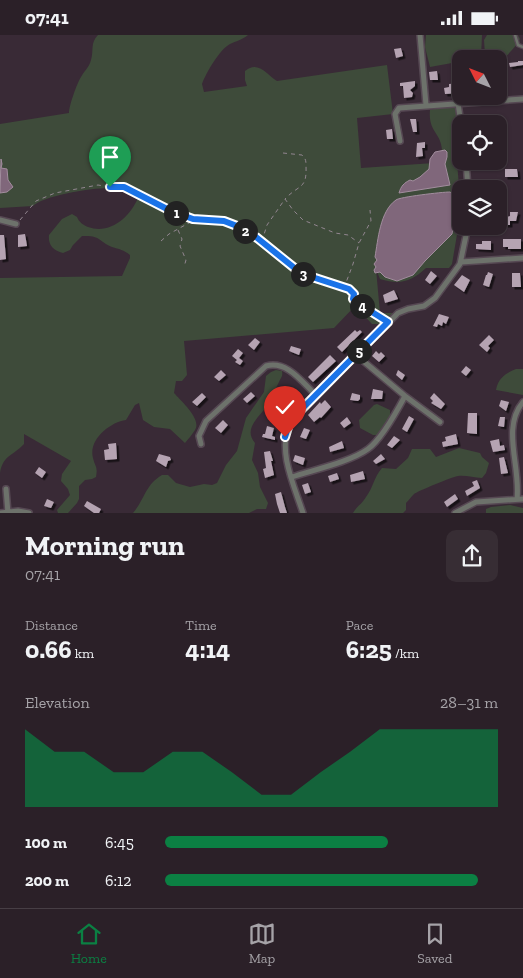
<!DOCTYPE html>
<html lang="en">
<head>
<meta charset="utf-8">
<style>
	:root { --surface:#2b2028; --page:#372d34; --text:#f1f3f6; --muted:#a6a3a8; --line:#473e45; --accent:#0b8043 }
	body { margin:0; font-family:"Zilla Slab",serif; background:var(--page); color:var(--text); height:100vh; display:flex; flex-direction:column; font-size:19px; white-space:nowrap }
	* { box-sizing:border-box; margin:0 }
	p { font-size:16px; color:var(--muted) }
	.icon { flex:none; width:28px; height:28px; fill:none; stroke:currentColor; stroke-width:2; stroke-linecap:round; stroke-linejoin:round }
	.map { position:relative; height:478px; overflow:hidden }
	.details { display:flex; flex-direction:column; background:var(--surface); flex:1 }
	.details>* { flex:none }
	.needle { width:32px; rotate:312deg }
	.controls { position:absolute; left:452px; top:15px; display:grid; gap:10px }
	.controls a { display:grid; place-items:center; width:55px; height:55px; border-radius:10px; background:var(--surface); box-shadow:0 1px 4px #0004,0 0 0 1px var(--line); font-size:25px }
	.pin { position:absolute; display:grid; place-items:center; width:42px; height:42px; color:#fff; margin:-51px -21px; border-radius:50% 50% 50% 0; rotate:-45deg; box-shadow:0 0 5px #0007 }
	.pin .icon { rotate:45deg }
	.km { position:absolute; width:25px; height:25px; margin:-12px; border-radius:50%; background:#222; color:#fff; font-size:14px; line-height:25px; text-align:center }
	.round { display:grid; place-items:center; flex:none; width:52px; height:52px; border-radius:10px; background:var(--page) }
	.head { display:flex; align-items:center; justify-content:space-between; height:85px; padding:0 25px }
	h1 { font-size:28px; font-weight:800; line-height:38px }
	.stats { display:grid; grid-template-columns:repeat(3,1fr); gap:8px; height:85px; padding:5px 25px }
	.stats div { display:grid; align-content:center }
	.stats b { font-size:25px; font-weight:800 }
	.stats small { font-size:14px; font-weight:400 }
	.stats p { font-size:14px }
	.chart { height:140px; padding:10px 25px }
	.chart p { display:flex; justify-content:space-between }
	.chart svg { width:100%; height:90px; margin-top:5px; fill:var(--accent); opacity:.7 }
	ul { padding:0 25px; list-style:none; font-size:16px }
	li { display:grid; grid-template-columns:80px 60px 1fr; align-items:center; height:38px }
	li i { height:12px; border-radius:6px; background:var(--accent) }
	.status { display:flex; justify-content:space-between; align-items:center; height:35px; padding:0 25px; background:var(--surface); direction:ltr }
	.status svg { height:14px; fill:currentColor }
	.menu { display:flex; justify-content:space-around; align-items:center; height:70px; border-top:1px solid var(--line); background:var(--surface); font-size:14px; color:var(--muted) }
	.menu a { display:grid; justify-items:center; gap:2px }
	.menu .current { color:var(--accent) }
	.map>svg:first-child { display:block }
</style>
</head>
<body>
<div class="status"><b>07:41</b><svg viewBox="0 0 49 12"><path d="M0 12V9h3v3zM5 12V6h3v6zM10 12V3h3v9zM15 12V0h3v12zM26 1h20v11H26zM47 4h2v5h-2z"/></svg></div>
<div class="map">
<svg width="523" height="478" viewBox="0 0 523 478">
	<defs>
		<filter id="shadow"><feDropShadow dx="2.5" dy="2.5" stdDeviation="0" flood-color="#0009"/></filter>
	</defs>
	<rect width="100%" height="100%" fill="#392a36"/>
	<path fill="#3e4b3a" d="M98,0H248C242,5 236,6 230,9C220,14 206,38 202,49L204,57L247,51L245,45V36C258,25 266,39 277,46L387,30L393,79L357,83L361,133L434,128L436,121L442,115C441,97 428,97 430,75L443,72H455C457,75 459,108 458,112C456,118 453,120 453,127H457L461,176L452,229L449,233H426C411,247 400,250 380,244L376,234L380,278H393L381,289H372L355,271L334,293L184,306L187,340L182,346H176L174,358C181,366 202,384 195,395C192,400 188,404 185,408L170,394L154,392L143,385L139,368L135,370L126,385C110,387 88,405 93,423C95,432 98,431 96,442L92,444L85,445L79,451V464L77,468L68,478H58L57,475L70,460L68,454L61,446L62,439L71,426L24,399V409C13,421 3,420 0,438V243L122,241L130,223V220C124,215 119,214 112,212C98,206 101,200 82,201L73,210L70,215L63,218C53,215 48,210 49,200L62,184L72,179L77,182C79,187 83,190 88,192C110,200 130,182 138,163C133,160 126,155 120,154C105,150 44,160 33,171L0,173V89L69,78C69,71 77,48 81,42C84,36 89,33 91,25C94,15 90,8 98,0Z
		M426,0H482L481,22L485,20L484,5L487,0H518L520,4C517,12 504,21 499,32V24H461V28H452L430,32L425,12Z
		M516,334H523V360L496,355C498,343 506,338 516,334Z
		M276,335L282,336C283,342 281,342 279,347C275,354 273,361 269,368C261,381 242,393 255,408L252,425L258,438L260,452L268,468L266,474H257L249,478H133C145,464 145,450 162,440H168L176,448L190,452L204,449L212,450L217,448L226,430L237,416L246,383L264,357L266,341L271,337Z
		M377,369L390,375V381L377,400H373L360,393L359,385L374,370Z
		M459,413L480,418L482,422L489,428L486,438L482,443C474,443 466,440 458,441C454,441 416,457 414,459C411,462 409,465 406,468V475L403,478H353C357,471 362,469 366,462C373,453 374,442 382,433L396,434L408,423L412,414H430L436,422Z
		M510,470L523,473V478H486V474L491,472Z"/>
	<path fill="#80677b" stroke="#a28d9e" d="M445,115L447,117V122L445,129L450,150L399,158C401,151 404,148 410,145L413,146L420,142L429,134L430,124L435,117Z
		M1,124L2,129L1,133L7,134L8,145L13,152L7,157L0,158Z
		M450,157L453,159L456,176L452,199L425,226L413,240L397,246L385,242L380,237L375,238L374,235L376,232L374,229L377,225L375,222C378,205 380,176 396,165C399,162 442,157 450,157Z"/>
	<path fill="#b5a3b2" filter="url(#shadow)" d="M401,13L403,21L396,23L394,14Z
		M518,26H523V30L510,32L509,28L518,27V29Z
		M437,36L438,45H430L429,37Z
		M415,46V51L410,55L413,58L412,62L404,63L403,51H400V48Z
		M460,48L461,58L445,59L444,53L449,52V49Z
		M410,84H416L417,97H413Z
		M392,94L393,104H387L386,95Z
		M425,107V113H422L423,121L416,122L417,108Z
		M505,134H517L518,142H505Z
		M510,177H518L516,186H510V190H503V183L510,181Z
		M25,199L27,211L18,212V200Z
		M0,200H4L6,224L0,225Z
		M503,204H521V214H508V212H503Z
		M482,206H491V215L476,214V209H482Z
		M431,236L437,241L430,249L425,245Z
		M488,237L493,239L489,252L483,250L486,240H487Z
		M512,238H520L521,252H512Z
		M462,240L470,245L464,257L454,250Z
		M394,255L398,264L385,268L383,260Z
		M439,279L449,282L446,289L443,287L442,291L438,289L437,292L433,291Z
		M355,295L357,297L360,295L362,297L342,317L337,312Z
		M489,300L494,305L488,311L490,313L487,317L479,310Z
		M255,303L260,307L254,315L248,310Z
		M291,311L301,314L299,320L289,316Z
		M238,314L243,318L239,323L243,326L240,330L235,327L237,325L232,321Z
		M376,316L379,319L381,317L385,321L379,327L372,321Z
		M330,320L336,326L313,347L308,342Z
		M466,331L471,335L466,341L461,337Z
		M221,335L226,340L219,346L214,342Z
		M398,335L405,340L402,345L396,340Z
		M373,354L383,356L382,364H371Z
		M293,355L298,360L291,367L284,361L286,358L288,360Z
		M251,357L255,361L247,368L243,364Z
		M202,358L206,362L197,371L192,367Z
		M352,358L360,360V364L358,366L350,365Z
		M434,358L445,369L441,374L431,368L433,366L430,363Z
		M325,365L331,372L321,383L320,382L314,387L308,380L320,367L321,369Z
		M501,365L509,367L506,376L499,371Z
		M280,371L285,377L277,383L273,378Z
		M468,378H477V399L467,398Z
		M409,381L414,384L407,397L402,394Z
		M347,382L351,388L344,393L340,388Z
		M500,382H505L504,392L498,391Z
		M223,385L228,390L221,398L215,393Z
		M267,391L274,393L272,401L275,402V405L262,402L263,399H265Z
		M304,393L310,395L306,404L300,402Z
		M456,399L458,409L443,412L442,407L446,406L445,402Z
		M394,401L400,405L392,413L387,410Z
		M499,404L500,411L504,410L505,415L493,417L490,406Z
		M342,406L344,413L330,417L329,412Z
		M116,408L117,424L105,425L104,415L109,414L108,409Z
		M270,416L273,426H271L274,440L265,443L263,434L266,433L264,417Z
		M159,419L170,422L171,425L168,426L166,432L156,426Z
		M381,419L385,424L376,429L373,426Z
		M295,420L305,423L303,430L293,426Z
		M504,422L508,438L501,439L499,423Z
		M39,432L46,437L42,443L35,438Z
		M363,436L365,444L351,447L350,440Z
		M337,438L339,444L330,447L328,441Z
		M477,445L480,453L467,461L465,456L474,451L472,447Z
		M308,448L311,457L305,459L302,450Z
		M281,457L285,472L287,478H280L277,469L275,459Z
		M455,459L458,464L447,472L444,467Z
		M47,464L54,467L51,473L44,471Z
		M87,466L101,474L99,478H94L84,471Z"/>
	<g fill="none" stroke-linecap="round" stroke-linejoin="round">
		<g stroke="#564853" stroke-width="5">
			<path id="service" d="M515,0L518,10L523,12"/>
		</g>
		<g stroke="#564853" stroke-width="8">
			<path id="minor" d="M420,0L426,70
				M458,68L461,89
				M400,106L395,79L399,73L523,64
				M466,126L468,154
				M0,185L16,189
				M461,227L523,223
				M356,320L405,361L440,387
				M201,409L199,401L206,386L266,331C287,325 302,347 316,360
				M292,442C313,435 350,427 368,414C382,404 397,376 405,361
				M6,454L8,478
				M517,464C521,432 501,393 523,367
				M0,478L18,476L29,478
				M303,478C294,450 278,418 289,389L398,278L408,274L424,271L435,263L460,229L468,191
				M455,478L476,467L523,464"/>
		</g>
		<path stroke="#928690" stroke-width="1" stroke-dasharray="4 4" stroke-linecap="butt" d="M283,118L302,120C306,124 306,126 306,131C307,155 299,149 285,164
			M20,185L36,166L55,158L98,150L110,152H124L171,176L193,184L224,186L237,191L256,203L297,235L306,240L349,254L354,259L353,264L356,267L385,285
			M178,195L182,204L180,211L186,225L184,232
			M161,206L169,199L196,184
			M262,206L267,190L285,164L293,175L303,185L335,198L348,200L359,208
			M344,253L353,229L359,208L371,186L370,175"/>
		<use href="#service" stroke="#6d726b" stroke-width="2.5"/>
		<use href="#minor" stroke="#6d726b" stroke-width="5"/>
	</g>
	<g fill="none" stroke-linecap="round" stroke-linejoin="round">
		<g stroke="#fff" stroke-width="10">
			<path id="route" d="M110,152H124L171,176L193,184L224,186L237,191L256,202L297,235L306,240L349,254L354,259L353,264L356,267L388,287L292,384L289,389L285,402"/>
		</g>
		<use href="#route" stroke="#1a73e8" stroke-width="6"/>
	</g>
</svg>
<div class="controls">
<a><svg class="needle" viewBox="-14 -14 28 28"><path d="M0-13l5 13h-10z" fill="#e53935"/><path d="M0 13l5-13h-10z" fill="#a6a3a8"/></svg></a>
<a><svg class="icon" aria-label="locate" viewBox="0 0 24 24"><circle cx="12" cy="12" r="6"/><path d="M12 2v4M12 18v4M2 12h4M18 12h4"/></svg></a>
<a><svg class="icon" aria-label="layers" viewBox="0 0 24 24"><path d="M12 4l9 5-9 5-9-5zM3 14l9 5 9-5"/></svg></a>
</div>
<div class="pin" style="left:110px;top:152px;background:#1e9e55"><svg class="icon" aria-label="arrive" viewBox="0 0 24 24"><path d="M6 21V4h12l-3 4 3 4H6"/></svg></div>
<div class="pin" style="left:285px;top:402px;background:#d93025"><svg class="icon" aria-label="check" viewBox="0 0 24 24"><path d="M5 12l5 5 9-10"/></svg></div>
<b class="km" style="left:176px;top:178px">1</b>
<b class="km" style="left:245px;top:196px">2</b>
<b class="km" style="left:303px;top:239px">3</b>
<b class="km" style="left:362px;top:271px">4</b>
<b class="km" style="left:359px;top:316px">5</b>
</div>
<section class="details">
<div class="head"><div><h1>Morning run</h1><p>07:41</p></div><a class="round"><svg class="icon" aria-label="share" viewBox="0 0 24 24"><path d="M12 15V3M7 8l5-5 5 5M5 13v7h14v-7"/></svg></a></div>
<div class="stats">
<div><p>Distance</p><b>0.66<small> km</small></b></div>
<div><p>Time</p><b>4:14</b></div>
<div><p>Pace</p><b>6:25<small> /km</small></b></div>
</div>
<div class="chart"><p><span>Elevation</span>28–31 m</p>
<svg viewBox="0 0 160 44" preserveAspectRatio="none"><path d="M0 44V6L10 17L20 17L30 27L40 27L50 17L60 17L70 27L80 38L90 38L100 27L110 17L120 6L130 6L140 6L150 6L160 6V44z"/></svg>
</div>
<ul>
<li><b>100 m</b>6:45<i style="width:67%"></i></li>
<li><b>200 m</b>6:12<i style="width:94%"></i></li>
</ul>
</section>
<nav class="menu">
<a class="current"><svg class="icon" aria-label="home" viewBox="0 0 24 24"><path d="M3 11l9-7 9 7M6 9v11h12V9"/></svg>Home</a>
<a><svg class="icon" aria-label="map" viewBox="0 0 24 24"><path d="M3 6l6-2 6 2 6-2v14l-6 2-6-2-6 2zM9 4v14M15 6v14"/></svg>Map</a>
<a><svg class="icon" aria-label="saved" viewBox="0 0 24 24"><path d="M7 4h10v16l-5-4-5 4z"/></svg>Saved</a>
</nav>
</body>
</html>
